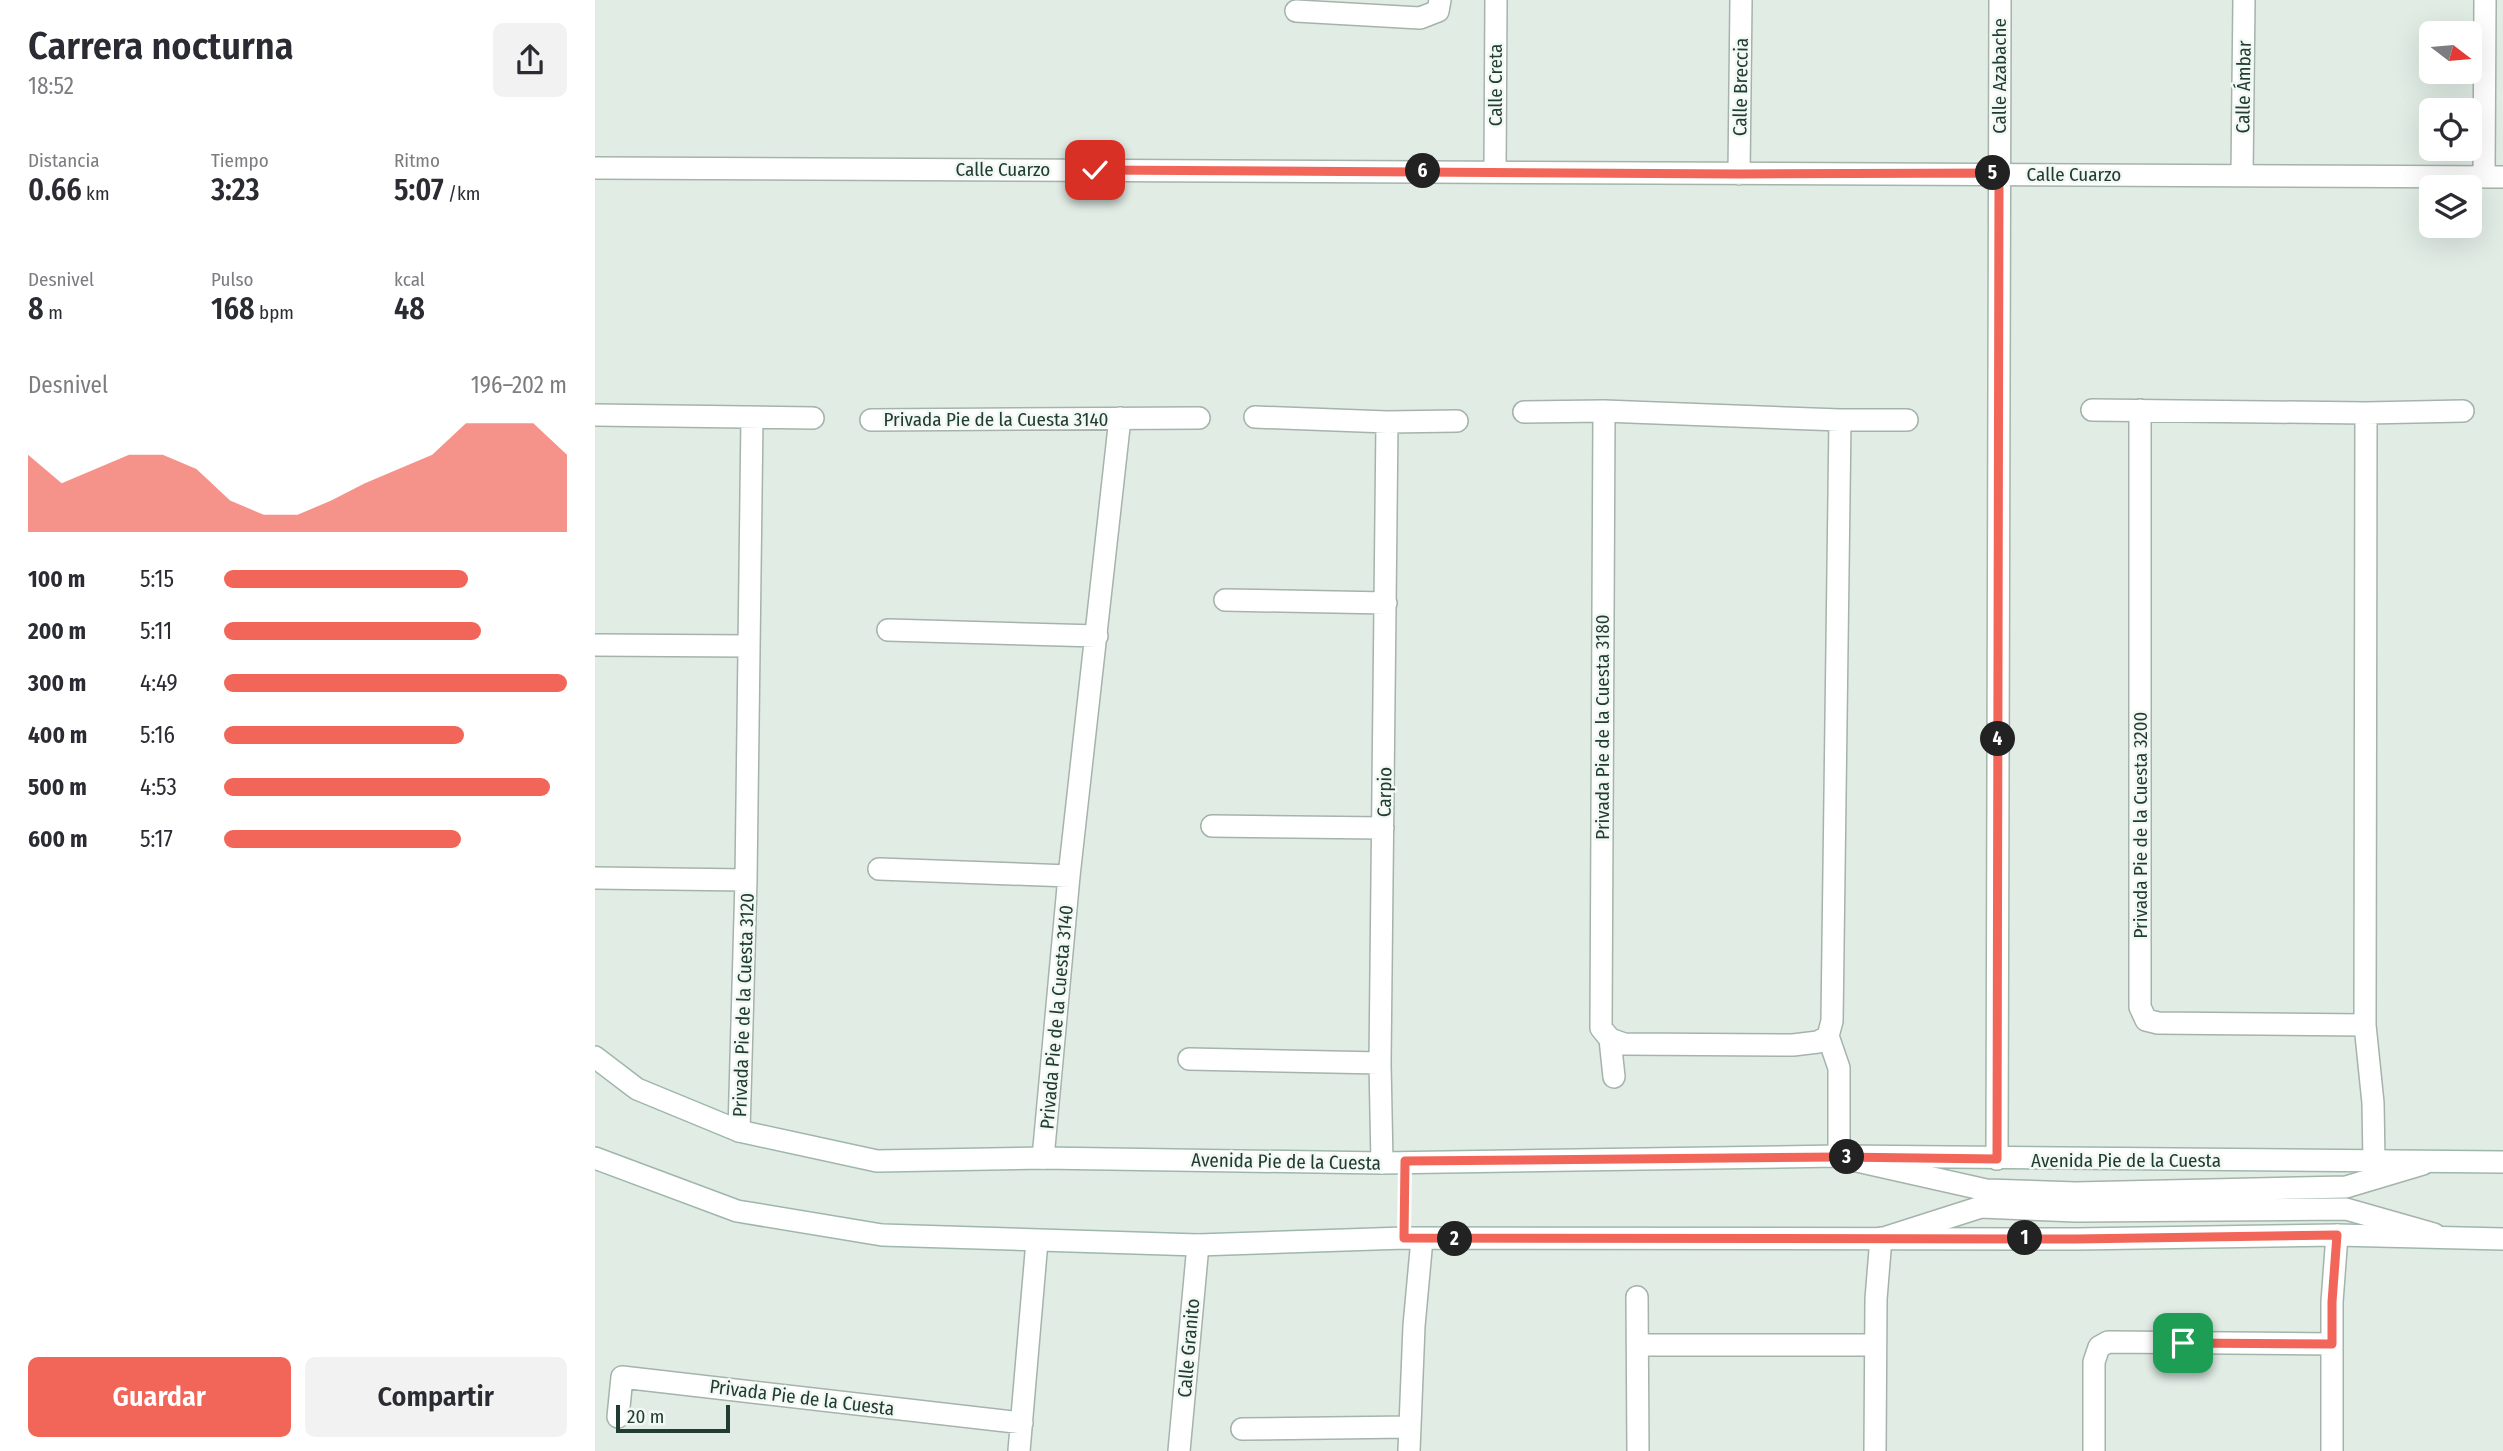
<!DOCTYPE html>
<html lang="es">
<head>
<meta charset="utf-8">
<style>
	:root { --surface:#fff; --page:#f2f2f3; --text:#2b2b33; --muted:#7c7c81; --accent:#f26659 }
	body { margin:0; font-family:"Fira Sans Condensed",sans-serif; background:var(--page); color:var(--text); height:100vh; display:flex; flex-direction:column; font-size:26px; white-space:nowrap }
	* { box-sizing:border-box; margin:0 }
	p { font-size:23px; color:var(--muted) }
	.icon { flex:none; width:38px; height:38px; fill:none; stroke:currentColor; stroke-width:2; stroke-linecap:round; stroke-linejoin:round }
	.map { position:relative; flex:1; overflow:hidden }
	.details { display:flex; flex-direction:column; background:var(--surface); width:595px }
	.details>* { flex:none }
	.needle { width:46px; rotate:106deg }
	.controls { position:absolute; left:1824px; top:21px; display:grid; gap:14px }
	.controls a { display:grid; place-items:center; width:63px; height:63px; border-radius:10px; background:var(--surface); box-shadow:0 7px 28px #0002; font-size:35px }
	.scale { position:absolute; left:21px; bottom:18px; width:114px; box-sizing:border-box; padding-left:7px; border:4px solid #213c31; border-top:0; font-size:19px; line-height:24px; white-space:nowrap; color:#213c31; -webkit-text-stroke:5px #f2f8f4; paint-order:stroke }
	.pin { position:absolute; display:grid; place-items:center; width:60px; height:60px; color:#fff; margin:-30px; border-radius:14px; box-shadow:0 4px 10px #0006 }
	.km { position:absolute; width:35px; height:35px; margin:-18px; border-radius:50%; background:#222; color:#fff; font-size:19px; line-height:35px; text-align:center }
	.round { display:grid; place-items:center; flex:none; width:74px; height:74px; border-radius:10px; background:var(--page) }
	.head { display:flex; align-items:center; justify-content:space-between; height:119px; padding:0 28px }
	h1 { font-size:38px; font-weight:600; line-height:52px }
	.stats { display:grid; grid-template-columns:repeat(3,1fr); gap:10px; height:119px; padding:7px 28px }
	.stats div { display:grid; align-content:center }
	.stats b { font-size:30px; font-weight:600 }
	.stats small { font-size:19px; font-weight:400 }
	.stats p { font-size:19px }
	.chart { height:196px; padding:14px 28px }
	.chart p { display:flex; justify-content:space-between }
	.chart svg { width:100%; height:126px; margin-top:7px; fill:var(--accent); opacity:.7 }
	.cta { display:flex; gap:14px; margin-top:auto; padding:14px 28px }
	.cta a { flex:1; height:80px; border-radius:10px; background:var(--accent); color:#fff; font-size:28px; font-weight:600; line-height:80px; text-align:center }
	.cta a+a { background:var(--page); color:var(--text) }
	ul { padding:0 28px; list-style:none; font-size:23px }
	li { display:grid; grid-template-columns:112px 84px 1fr; align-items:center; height:52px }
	li i { height:18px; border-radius:9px; background:var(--accent) }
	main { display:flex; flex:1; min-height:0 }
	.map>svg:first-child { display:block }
</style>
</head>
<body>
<main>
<section class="details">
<div class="head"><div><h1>Carrera nocturna</h1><p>18:52</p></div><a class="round"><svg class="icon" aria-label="share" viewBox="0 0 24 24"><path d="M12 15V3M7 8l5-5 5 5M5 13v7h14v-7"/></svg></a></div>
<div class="stats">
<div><p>Distancia</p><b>0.66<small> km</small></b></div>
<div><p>Tiempo</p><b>3:23</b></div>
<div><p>Ritmo</p><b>5:07<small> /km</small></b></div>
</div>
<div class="stats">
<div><p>Desnivel</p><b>8<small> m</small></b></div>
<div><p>Pulso</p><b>168<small> bpm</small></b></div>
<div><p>kcal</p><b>48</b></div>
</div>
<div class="chart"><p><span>Desnivel</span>196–202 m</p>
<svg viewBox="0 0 160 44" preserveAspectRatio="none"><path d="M0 44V17L10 27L20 22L30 17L40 17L50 22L60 33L70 38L80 38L90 33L100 27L110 22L120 17L130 6L140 6L150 6L160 17V44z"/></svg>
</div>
<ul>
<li><b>100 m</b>5:15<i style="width:71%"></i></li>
<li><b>200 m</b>5:11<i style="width:75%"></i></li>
<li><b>300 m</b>4:49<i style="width:100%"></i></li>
<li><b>400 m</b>5:16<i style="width:70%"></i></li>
<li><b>500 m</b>4:53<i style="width:95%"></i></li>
<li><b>600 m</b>5:17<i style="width:69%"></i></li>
</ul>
<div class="cta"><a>Guardar</a><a>Compartir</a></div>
</section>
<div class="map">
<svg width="1908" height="1451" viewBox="0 0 1908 1451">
	<rect width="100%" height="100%" fill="#e1ece5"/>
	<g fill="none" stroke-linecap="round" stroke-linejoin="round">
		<g stroke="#a4b4ab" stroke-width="24">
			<path id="lane" d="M1262,1161L1391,1190L1481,1193L1751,1187L1828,1164
				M1292,1237L1386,1207L1481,1211L1751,1209L1839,1234"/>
		</g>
		<g stroke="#a4b4ab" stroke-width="24">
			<path id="street" d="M701,11L825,18L843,11L845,0
				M0,168L1908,177
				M900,171L901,0
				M1144,174L1146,0
				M1647,175L1649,0
				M1889,177L1890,0
				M1497,410L1771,413L1868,411
				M1545,410V1007L1551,1020L1563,1023L1770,1025
				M1009,411L1006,1028L1015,1039L1029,1044L1198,1045L1223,1042L1233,1036
				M929,412L1009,411L1245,420L1237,1021L1233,1036L1244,1068V1156
				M1771,413L1770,1025L1778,1103L1779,1162
				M0,415L218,418
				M660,417L792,422L862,421
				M276,420L604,418
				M1245,420H1312
				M630,600L791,603
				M293,630L502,636
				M0,645L153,646
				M617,826L788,828
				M284,869L474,876
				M0,878L151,880
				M1015,1039L1019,1077
				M594,1059L785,1063
				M144,1131L151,880L157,418
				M448,1158L474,876L525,418
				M1402,1159L1405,0
				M787,1163L785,1063L792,422
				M1042,1297L1043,1451
				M1044,1345H1280
				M23,1417L27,1377L427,1423
				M647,1429L814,1427
				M424,1451L442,1241
				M584,1451L603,1245
				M814,1451L819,1326L827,1239
				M1280,1451L1281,1299L1286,1238
				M1499,1451V1362L1504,1347L1513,1342L1737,1344
				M1737,1451V1302L1742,1235"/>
		</g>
		<g stroke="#9fb7ab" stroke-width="24">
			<path id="secondary" d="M0,1057L42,1089L144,1131L282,1161L448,1158L787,1163L1244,1156L1908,1162
				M0,1158L142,1211L287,1235L603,1245L809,1238L1481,1239L1742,1235L1908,1239"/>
		</g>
		<path stroke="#81af9a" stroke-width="4.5" stroke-dasharray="3.5 5" stroke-linecap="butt" d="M809,1209V1190"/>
		<use href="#lane" stroke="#fff" stroke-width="21"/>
		<use href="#street" stroke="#fff" stroke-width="21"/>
		<use href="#secondary" stroke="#fff" stroke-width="21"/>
	</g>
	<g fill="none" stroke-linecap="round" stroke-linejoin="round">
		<g stroke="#fff" stroke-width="14">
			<path id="route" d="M500,170L1144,174L1404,173L1402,1159L1244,1157L810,1161L809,1238L1481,1239L1742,1235L1737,1302V1344L1588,1343"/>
		</g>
		<use href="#route" stroke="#f26659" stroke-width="9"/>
	</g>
	<g text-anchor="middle" stroke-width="5" stroke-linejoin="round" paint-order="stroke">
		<g font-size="19" fill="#213c31" stroke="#f2f8f4">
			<text transform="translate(1404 76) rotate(-90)" y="7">Calle Azabache</text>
			<text transform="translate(900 85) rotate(-90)" y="7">Calle Creta</text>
			<text transform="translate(1145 87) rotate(-89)" y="7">Calle Breccia</text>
			<text transform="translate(1648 87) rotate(-89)" y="7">Calle Ámbar</text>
			<text x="408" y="176">Calle Cuarzo</text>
			<text x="1479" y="181">Calle Cuarzo</text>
			<text x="401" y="426">Privada Pie de la Cuesta 3140</text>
			<text transform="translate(1007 727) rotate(-90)" y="7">Privada Pie de la Cuesta 3180</text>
			<text transform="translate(789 792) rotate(-89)" y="7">Carpio</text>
			<text transform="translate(1545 825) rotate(-90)" y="7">Privada Pie de la Cuesta 3200</text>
			<text transform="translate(148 1005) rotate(-88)" y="7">Privada Pie de la Cuesta 3120</text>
			<text transform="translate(461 1017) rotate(-85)" y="7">Privada Pie de la Cuesta 3140</text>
			<text x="1531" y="1167">Avenida Pie de la Cuesta</text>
			<text transform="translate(691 1161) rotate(1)" y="7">Avenida Pie de la Cuesta</text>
			<text transform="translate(593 1348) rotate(-85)" y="7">Calle Granito</text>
			<text transform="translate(207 1397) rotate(7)" y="7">Privada Pie de la Cuesta</text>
		</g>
	</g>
</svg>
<div class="controls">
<a><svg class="needle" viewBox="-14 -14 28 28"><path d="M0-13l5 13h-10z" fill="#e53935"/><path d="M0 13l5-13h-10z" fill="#7c7c81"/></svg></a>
<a><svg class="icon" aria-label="locate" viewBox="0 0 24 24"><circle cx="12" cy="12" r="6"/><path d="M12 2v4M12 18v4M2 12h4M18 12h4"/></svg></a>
<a><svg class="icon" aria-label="layers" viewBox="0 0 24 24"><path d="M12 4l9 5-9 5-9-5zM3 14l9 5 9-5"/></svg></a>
</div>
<div class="scale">20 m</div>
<div class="pin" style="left:1588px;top:1343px;background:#1e9e55"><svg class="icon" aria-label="arrive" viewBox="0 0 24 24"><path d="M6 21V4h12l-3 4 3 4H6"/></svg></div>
<div class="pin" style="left:500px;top:170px;background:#d93025"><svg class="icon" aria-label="check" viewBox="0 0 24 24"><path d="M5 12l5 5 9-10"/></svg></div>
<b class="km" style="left:1430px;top:1238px">1</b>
<b class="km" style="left:860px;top:1239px">2</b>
<b class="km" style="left:1252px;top:1157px">3</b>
<b class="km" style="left:1403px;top:739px">4</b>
<b class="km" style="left:1398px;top:173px">5</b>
<b class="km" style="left:828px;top:171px">6</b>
</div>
</main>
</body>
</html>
